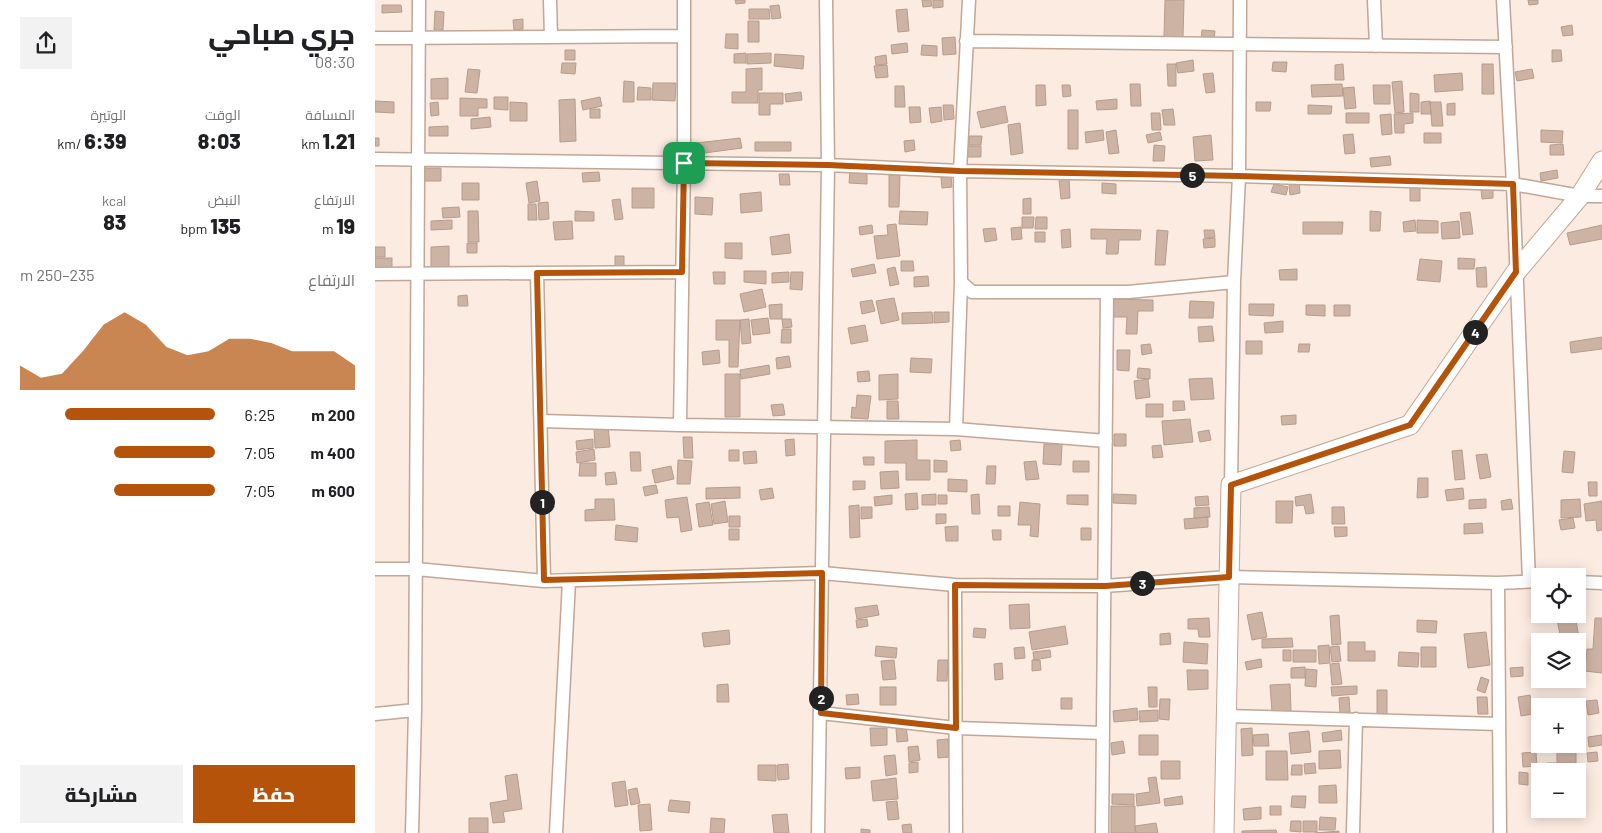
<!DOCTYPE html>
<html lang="ar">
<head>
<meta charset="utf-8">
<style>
	:root { --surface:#fff; --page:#f2f2f2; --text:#202124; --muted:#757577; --accent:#b45309 }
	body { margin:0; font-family:Barlow,Cairo,sans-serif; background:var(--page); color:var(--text); direction:rtl; height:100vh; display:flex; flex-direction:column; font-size:19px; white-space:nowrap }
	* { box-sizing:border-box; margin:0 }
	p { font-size:16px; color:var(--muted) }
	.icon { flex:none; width:28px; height:28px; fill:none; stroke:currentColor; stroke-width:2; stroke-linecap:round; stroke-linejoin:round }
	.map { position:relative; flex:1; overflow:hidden; direction:ltr }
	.sheet { display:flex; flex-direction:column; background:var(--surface); width:375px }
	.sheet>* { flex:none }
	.controls { position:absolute; left:1156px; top:568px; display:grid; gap:10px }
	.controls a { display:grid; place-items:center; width:55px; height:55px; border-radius:0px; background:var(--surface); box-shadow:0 2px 12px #0003; font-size:25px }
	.pin { position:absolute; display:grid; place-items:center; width:42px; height:42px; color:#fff; margin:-21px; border-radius:10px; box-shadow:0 2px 8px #0006 }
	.km { position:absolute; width:25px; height:25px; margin:-12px; border-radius:50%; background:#222; color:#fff; font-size:14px; line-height:25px; text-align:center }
	.round { display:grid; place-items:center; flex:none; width:52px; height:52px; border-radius:0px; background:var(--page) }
	.overview { display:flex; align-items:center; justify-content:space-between; height:85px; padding:0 20px }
	h1 { font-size:28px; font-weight:800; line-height:38px }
	.metrics { display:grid; grid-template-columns:repeat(3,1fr); gap:8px; height:85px; padding:5px 20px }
	.metrics div { display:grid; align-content:center }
	.metrics b { font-size:21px; font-weight:800 }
	.metrics small { font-size:14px; font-weight:400 }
	.metrics p { font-size:14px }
	.chart { height:140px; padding:10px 20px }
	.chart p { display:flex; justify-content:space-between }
	.chart svg { width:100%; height:90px; margin-top:5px; fill:var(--accent); opacity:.7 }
	.primary-button { display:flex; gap:10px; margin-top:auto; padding:10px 20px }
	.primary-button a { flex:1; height:58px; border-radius:0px; background:var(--accent); color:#fff; font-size:20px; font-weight:800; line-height:58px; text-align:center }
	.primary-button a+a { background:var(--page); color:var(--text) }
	ul { padding:0 20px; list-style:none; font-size:16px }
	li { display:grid; grid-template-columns:80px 60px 1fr; align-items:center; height:38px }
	li i { height:12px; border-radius:6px; background:var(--accent) }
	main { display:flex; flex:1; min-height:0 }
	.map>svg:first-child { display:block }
</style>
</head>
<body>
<main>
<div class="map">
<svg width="1227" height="833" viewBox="0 0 1227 833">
	<rect width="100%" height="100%" fill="#fbebe1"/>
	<path fill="#cdb3a3" stroke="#b69c8d" d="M360,0H370V3L361,4Z
		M547,0H556L557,6L548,7Z
		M558,0H568V7L558,8Z
		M790,0H809L808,38L789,37Z
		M1153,0H1163V4L1154,5Z
		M7,5H26L27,12L7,13Z
		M404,5L406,18L397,19L395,6Z
		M374,9H394L395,19H374Z
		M532,9L534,31L523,32L521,10Z
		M60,11L69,12L68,30H59Z
		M148,19V29L139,30L138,20Z
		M373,21H384V42H373Z
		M1197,25L1198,35L1188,36L1186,27Z
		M827,30L840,31L839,40L826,39Z
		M351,34H363V49L350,48Z
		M580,37L581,54L568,55L567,38Z
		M532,43L533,52L517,54L516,45Z
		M547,45L562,46V56L546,55Z
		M190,50H200V60H190Z
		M1177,50H1186L1187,61L1177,62Z
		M371,53V63H359V54Z
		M396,53V63L372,64V54Z
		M400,54L429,56L428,69L399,66Z
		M511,55L512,64L501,65L500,57Z
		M818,60L819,71L803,73L801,63Z
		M898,62H912L911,72L897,71Z
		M187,63H201L200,74L186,73Z
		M792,64H801V86H793Z
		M968,64L969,80H960V65Z
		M1107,64H1118L1119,94H1107Z
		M512,65L513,77L501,78L499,66Z
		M387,68V90H383V103H357V92H371V69Z
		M93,69L105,70L102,93L90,92Z
		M1157,69L1159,78L1142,81L1140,72Z
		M838,73L840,92L831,93L828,74Z
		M1087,73L1088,90L1060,92L1059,75Z
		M73,78V99H56V79Z
		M249,81L259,82V102H248Z
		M1027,81L1029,112L1020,113L1017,82Z
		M278,83H301L300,101L277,100Z
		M755,84H765L766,106H756Z
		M967,84L968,96L937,97L936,85Z
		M661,85H670L671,105L661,106Z
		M687,85H695L696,96L688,97Z
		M998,85H1015V104H999Z
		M520,86H529L530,107H520Z
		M263,87L276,88V100H262Z
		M979,87L981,108L970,109L968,88Z
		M426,92L427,100L411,102L410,94Z
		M384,93H408V104H395V115H384Z
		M1035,93L1044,94V112H1035Z
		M119,97H133V110L119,109Z
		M225,97L227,106L208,110L206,101Z
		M85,98L112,99V108H103V116H85Z
		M200,99L201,141L185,142L184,100Z
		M742,99V109L722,110L721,101Z
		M0,101L19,102V113L0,112Z
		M1055,101L1056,114H1046V102Z
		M63,102L64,115L56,116L55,103Z
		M135,102L152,103V121H135Z
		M881,102H896L895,111H881Z
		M1055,102H1066L1068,126H1057Z
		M1080,103V115H1072V104Z
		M568,105H578L579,119L569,120Z
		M933,105L957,106L956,114H933Z
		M630,106L633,122L606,128L602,112Z
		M534,107H545L546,122L535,123Z
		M566,107L567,121L556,123L554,108Z
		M215,109H225V118H215Z
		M798,109L800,125H789L787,110Z
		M693,110H703V149H693Z
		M776,113H785L786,130H777Z
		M971,113H994V123H971Z
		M1038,113V123L1029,124V133H1020L1019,114Z
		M1016,114L1017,134L1007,135L1005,115Z
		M115,117L116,127L96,129V119Z
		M645,123L648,153L636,155L633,125Z
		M73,126V136H54V127Z
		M728,130L729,140L711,143L710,132Z
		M741,130L744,153L734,154L731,132Z
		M1166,130L1188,131L1187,143L1166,142Z
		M785,132L787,140L773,143L771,135Z
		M1049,133H1066V143H1049Z
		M978,134L980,153L970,154L968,135Z
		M836,135L838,160L820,161L818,137Z
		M594,136H607L606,145H594Z
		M0,138H4V146H0Z
		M365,138L367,148L322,154L321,143Z
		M539,140L540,150L530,152L529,141Z
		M380,142H416V151H380Z
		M1188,144L1189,155H1175V145Z
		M779,145L790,146L789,161H778Z
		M592,146H606V157H592Z
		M1015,156L1016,165L996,167L995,158Z
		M49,168H66V181H49Z
		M1182,170L1183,178L1166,181L1165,173Z
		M475,171H492V184L474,183Z
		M224,172L225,181L208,182L207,173Z
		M404,174H414L415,185H405Z
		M514,175H525L524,207H514Z
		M576,176L577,187L567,188L566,177Z
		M694,178L695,198L686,199L684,179Z
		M162,181L165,201L154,203L151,183Z
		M87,183H104V200H87Z
		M727,183L741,184V194L727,193Z
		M924,183L925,193L915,195L914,184Z
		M899,184L913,187L911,195L896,192Z
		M1035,186H1045V201H1035Z
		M257,188H279V208H257Z
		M1118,189V198L1107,199L1106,190Z
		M386,192L387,211L366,213L365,194Z
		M320,197L338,198L337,215L320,214Z
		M656,198V214H648V199Z
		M245,199L248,219L240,220L237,200Z
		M173,202L174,219L164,220L163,203Z
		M153,204H161L162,220H153Z
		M84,207L85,217L68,218L67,208Z
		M93,211H103L104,242H93Z
		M200,211L219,212V221H200Z
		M525,211L553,212L552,225L524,224Z
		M995,211L1006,212L1005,231H995Z
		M1095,212L1098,234L1088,235L1085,213Z
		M647,217H659L658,228H647Z
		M661,217H672V229H660Z
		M77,220V229L56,230V221Z
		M1040,220L1041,231L1029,232L1028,222Z
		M1042,220L1063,221V233H1042Z
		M197,221L198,239L180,240L178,222Z
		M1084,221L1085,238L1067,239L1066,223Z
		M928,222H968L967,234H928Z
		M521,224L525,256L502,259L499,236L513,235L512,225Z
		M497,225L498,233L485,235L484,227Z
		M1227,225V239L1195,245L1192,233Z
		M646,227L647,239L637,240L636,228Z
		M620,228L622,240L610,242L608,229Z
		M695,229L696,247L687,248L686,230Z
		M716,229L766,230L765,240H744L743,254H731L732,239H716Z
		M782,230L793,231L790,265H780Z
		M829,230H839L840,237L830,238Z
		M660,232H670V242H660Z
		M414,234L416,253L397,255L395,237Z
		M840,238V247L829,248L828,239Z
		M92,243H102V253H92Z
		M350,243H367V259L350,258Z
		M74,246V268H56V247Z
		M0,247H10V257H0Z
		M240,256H249V269H240Z
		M0,258H17V268L0,269Z
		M1083,258L1100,259L1099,269H1083Z
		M1045,259L1067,261L1065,282L1042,280Z
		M526,261H538L539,271H526Z
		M499,264L501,273L478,277L476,269Z
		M520,267L524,284L515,286L512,269Z
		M1111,267L1112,287H1102L1101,268Z
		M922,269V280H905L904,270Z
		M369,271H391V284L369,282Z
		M338,272H350V284H339Z
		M414,272V282L397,283V273Z
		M416,272H428L427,290L415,289Z
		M553,276L554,286L539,287V277Z
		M387,289L391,307L369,312L365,294Z
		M92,295L93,306H83V296Z
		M519,298L524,320L506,324L501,301Z
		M735,299L778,300V311H763L762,334H751L752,317H735Z
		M497,300L500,311L487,314L485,302Z
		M815,301L839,302L838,318H814Z
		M407,304V319H395L394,305Z
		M874,304H899L898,316L874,315Z
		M931,305H950V316L931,315Z
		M959,305H975V316H959Z
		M557,312L558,323L527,324V313Z
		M559,312H574V322L559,323Z
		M393,318L395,333L378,335L376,320Z
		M374,319L376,343L367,344L365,320Z
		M407,319H416L417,327L408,328Z
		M341,320H365L363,367H354V340H341Z
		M908,321V332L890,333L889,323Z
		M490,325L493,341L476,344L473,328Z
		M837,326L839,341L824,342L823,327Z
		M407,329H416V343H406Z
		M1227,337V349L1196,353L1195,342Z
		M871,341H887V354H871Z
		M775,344L777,353L767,355L766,345Z
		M924,344H935L934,352H923Z
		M344,350L345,363L328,365L327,352Z
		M742,350H755L754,371L742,370Z
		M414,356L416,367L402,369L401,358Z
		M536,358L557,359L556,373L535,372Z
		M394,365L395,374L366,379L365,370Z
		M763,368L775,369V379L762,378Z
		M494,371L495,381L483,382L482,372Z
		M350,374H365V417H350Z
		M523,374V399L504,400V375Z
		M837,378L839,399L816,400L814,379Z
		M773,379L775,397L761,399L759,381Z
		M482,395L496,396L493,419L476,418L477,407L481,408Z
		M512,401H523L524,419H512Z
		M798,401H809L810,410L798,411Z
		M408,404L410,415L398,416L396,405Z
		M771,404H788V417H771Z
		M921,415V424L907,425L906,416Z
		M815,419L818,442L789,445L787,421Z
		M233,425L235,447L220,448L219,426Z
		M834,430L836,440L825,442L823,432Z
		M739,434H751V446H739Z
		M308,437H317L318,458H309Z
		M218,439V448L202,450L201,441Z
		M419,439L420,455L411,456L410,440Z
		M542,440V460H555V480H531V463H510V441Z
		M585,440L586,450L576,451L575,441Z
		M669,444H687L686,465L668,464Z
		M786,445L788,457L778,458L777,446Z
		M219,449L220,460L202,463L201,452Z
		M354,450H364V461H354Z
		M1087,450L1090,479L1080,480L1077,451Z
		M381,451L382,463L369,464L368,452Z
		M1189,451L1200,452L1198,473L1187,472Z
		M255,452H265L266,471H256Z
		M1112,454L1116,477L1105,479L1101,455Z
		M488,457H499V465H489Z
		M303,460L317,461L315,484H302Z
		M559,460L572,461V472H559Z
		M661,461L664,479L651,480L649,462Z
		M698,461H714V472H698Z
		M205,463H221V476H204Z
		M296,466L299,479L280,483L277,470Z
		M612,466H621L620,484H611Z
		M523,471L524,488L506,489L505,472Z
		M240,472L242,484L231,485L230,473Z
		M1043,478H1053V497L1042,498Z
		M573,479L592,480V492L573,491Z
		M478,481H490V489L478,490Z
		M1213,482H1222V496H1214Z
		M281,485L283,493L270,496L268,487Z
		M365,487V498L331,499V488Z
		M397,488L399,498L386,500L384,490Z
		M1088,488L1089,499L1072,501L1070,490Z
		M542,493L543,509L531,510L530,494Z
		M561,494V505H547V495Z
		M604,494L605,514H597L596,495Z
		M738,494L761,495V504L738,503Z
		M936,494L939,513L931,514L929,505L921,506L920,497Z
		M517,495V504L500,506L499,497Z
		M563,495H572V504H563Z
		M692,495H713V505L692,504Z
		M833,496L834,505L821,506L820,497Z
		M312,497L317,530L306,532L304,517L292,518L290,500Z
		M220,499H239L240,520L210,521V510L220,509Z
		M1111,499V508L1094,509V500Z
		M1136,499L1138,509L1127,510L1126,501Z
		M1205,499L1206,517L1186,518V500Z
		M350,501L353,522L339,524L336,504Z
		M901,501H918L917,523H901Z
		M1227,501V530L1222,531L1221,520L1211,521L1209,504Z
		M334,502L338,525L324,527L321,504Z
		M645,502L665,504L663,537L655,536L656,525H643Z
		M484,505L485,537L475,538L474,506Z
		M623,506H635V516H623Z
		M486,507H497V518L486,519Z
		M834,507L835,517L819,518V508Z
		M957,507H969L970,524H957Z
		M561,514H571V523L561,524Z
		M354,516H365V527H354Z
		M833,517V527L810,529L809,519Z
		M1198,518L1200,528L1186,530L1184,520Z
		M1107,523L1108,533L1089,534V524Z
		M241,525L263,528L262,542L240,540Z
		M583,526V541H571L570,527Z
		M959,527H972V536L960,537Z
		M706,528H716V540H706Z
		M354,529H364V540H354Z
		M617,530H626V540H618Z
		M654,604L655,628L635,629L634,605Z
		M502,605L504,615L482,619L480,608Z
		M887,612L892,637L877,640L872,615Z
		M964,615L966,644L957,645L955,616Z
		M1200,616L1204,637L1186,640L1182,619Z
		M834,618L835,637H824L823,629H813V619Z
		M1220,618H1227V673L1210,671L1212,649H1218Z
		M492,619L493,626L482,628L481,620Z
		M1042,620L1062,621L1061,633L1042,632Z
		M690,626L693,644L657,650L654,632Z
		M599,628L611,629L610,638L598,637Z
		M354,630L355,644L329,647L327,633Z
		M1111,632L1115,665L1093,668L1089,634Z
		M795,633L796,644L785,645V634Z
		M917,638L918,647L887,648V639Z
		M809,642L833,644L832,664L808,662Z
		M973,642H990V651H1000V661H973Z
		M954,645L955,663L944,664L943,646Z
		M501,646L522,648L521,658L500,656Z
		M964,646L966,661L957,662L955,647Z
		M649,647L650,658L640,659L639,648Z
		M1046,647H1061V667H1046Z
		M675,650L676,657L659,660L658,652Z
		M908,650H916V661H908Z
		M918,650H941V662H918Z
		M1024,652L1044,653L1043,667L1023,666Z
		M886,659L887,667L872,670L870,662Z
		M519,660L521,679L508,680L506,661Z
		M563,660H573L572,681H562Z
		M657,660H665L666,670L657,671Z
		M627,663L628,679L620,680L619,664Z
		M964,663L967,684L957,685L955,664Z
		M930,667V678H916V668Z
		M1148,667V676L1136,677L1135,668Z
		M1160,667H1165V678L1161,679Z
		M931,669L942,670L941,687L930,686Z
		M812,670H833V689L813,690Z
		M1106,677L1114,680L1110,693L1102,690Z
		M353,684L354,702H342V685Z
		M915,684L916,711L897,712L895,685Z
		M982,686V694L957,696L956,687Z
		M505,687H521V705H505Z
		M773,687H782V707H774Z
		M1002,690H1012V714H1002Z
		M483,694L484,704L472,705L471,695Z
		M1155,695L1158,714L1146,716L1143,697Z
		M974,697L975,712L965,713L964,698Z
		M1102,697H1112L1113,714H1103Z
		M686,698H697V709H686Z
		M785,699H795L794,720L784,719Z
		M1222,700L1224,713L1213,715L1211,701Z
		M762,708L763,720L739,722L738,711Z
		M783,710V721L765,722L764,711Z
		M531,727L533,741L522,742L521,729Z
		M495,728H512V745L496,746Z
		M877,728L878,755L867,756L866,729Z
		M966,730L967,740L948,742L947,733Z
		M934,731L936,752L916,754L914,733Z
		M893,734L894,746H879L878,735Z
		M764,735H783V755H764Z
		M1227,735V745L1214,747L1213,737Z
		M573,739L574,757L563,758L562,740Z
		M748,741L750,753L737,755L736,743Z
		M1182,744H1201V763H1182Z
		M543,746L545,760L534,762L533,747Z
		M965,750L966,768L944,769V751Z
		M891,751H912L913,780H891Z
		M1161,752L1162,766L1148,767L1147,753Z
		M1222,752L1223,761L1213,762L1212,753Z
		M520,755L522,774L511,776L509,756Z
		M786,761H805V779H786Z
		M543,762V772L534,773V763Z
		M940,763L941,773L930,774L929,764Z
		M1172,763H1182L1181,771H1171Z
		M413,764L414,779L403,780L402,765Z
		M383,765H401V781L383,780Z
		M917,765H927V775H916Z
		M485,767V778L471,779L470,768Z
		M1144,772L1153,773V785L1144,784Z
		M142,774L147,809L128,812L130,822L118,823L115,803L133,800L130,776Z
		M781,777L785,803L762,806L761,794L775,792L773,778Z
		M521,778L523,799L498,801L496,781Z
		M250,781L253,805L240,807L237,783Z
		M961,785L962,803H944V786Z
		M262,788L265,803L256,805L253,790Z
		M737,794H759V805L737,804Z
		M807,796L808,804L790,806L789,799Z
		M917,796H931L930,808L916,807Z
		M295,800L315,802L314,813L293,811Z
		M522,801L524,819L513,820L511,802Z
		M275,804L277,830L265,831L263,805Z
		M736,806H760V833H736Z
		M895,806H906V815H895Z
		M886,807V819L869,820L868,809Z
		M412,814L414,833H399L397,815Z
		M945,817L961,818L960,830H944Z
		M94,818H113V833H94Z
		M336,818L350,819L349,833H335Z
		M916,821H926V832L915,831Z
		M928,821H942V832H928Z
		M781,823L783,833H761L760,826Z
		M536,824L537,833H528L527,825Z
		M486,829L495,830V833H486Z
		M901,830L902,833H867V831Z
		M964,831V833H940Z"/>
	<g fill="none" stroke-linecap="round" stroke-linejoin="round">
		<g stroke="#c0a797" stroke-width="15">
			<path id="street" d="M175,0L176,37
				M999,0L1001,46
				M1128,0L1138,184L1154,580
				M0,38L309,36
				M591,41L1131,47
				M0,159L453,165L585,171L864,176L1138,184L1205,196H1227
				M162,273L169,581
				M0,274L307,272
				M586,282L597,292H753L859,282
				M166,421L305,425L581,429L731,441
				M305,425L309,163V0
				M581,429L586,282L585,171L594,0
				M856,485L859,282L864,176L865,0
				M0,569H41L169,581L447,573L580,585L729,586L854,577L1123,583L1165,581
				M1202,582L1227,583
				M1123,583L1125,833
				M580,585L581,833
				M446,713L581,728L728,733
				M0,714L40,710
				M851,716L1124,724
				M37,833L40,710L44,0
				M181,833L194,581
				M443,833L453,165L451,0
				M727,833L732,292
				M978,833L981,719"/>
		</g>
		<g stroke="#c0a797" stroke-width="21">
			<path id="secondary" d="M849,833L856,485L1035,425L1141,272L1205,196L1227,161"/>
		</g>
		<use href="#street" stroke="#fff" stroke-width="12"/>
		<use href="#secondary" stroke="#fff" stroke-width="19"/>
	</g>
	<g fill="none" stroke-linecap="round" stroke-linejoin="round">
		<g stroke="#fff" stroke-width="10">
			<path id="route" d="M309,163L453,165L585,171L864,176L1138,184L1141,272L1035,425L856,485L854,577L730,586L580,585L581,728L446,713L447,573L169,580L162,273L307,272Z"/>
		</g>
		<use href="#route" stroke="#b45309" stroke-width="6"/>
	</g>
</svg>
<div class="controls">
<a><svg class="icon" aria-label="locate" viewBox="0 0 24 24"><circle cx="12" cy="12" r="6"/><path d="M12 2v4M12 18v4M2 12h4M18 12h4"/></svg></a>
<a><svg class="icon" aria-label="layers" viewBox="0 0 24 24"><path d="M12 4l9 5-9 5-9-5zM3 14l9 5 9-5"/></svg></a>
<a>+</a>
<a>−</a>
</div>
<div class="pin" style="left:309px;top:163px;background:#1e9e55"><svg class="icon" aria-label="arrive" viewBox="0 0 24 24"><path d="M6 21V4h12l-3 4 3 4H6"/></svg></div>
<b class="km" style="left:167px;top:502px">1</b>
<b class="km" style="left:446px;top:698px">2</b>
<b class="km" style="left:767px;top:583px">3</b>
<b class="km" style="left:1100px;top:332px">4</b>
<b class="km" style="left:817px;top:175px">5</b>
</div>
<section class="sheet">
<div class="overview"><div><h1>جري صباحي</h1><p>08:30</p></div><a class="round"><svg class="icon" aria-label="share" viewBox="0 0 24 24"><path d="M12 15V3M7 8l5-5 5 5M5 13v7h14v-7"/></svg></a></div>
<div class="metrics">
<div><p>المسافة</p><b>1.21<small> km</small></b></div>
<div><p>الوقت</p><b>8:03</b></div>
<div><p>الوتيرة</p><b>6:39<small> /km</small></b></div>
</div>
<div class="metrics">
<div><p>الارتفاع</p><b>19<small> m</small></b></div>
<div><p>النبض</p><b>135<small> bpm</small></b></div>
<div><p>kcal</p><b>83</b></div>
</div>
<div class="chart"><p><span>الارتفاع</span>235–250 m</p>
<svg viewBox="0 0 160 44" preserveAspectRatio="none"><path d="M0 44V32L10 38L20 36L30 25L40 12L50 6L60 12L70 23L80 27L90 25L100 19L110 19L120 21L130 25L140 25L150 25L160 32V44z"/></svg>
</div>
<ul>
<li><b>200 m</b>6:25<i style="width:77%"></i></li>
<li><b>400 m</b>7:05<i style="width:52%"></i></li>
<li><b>600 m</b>7:05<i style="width:52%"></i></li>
</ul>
<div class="primary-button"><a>حفظ</a><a>مشاركة</a></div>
</section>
</main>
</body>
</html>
